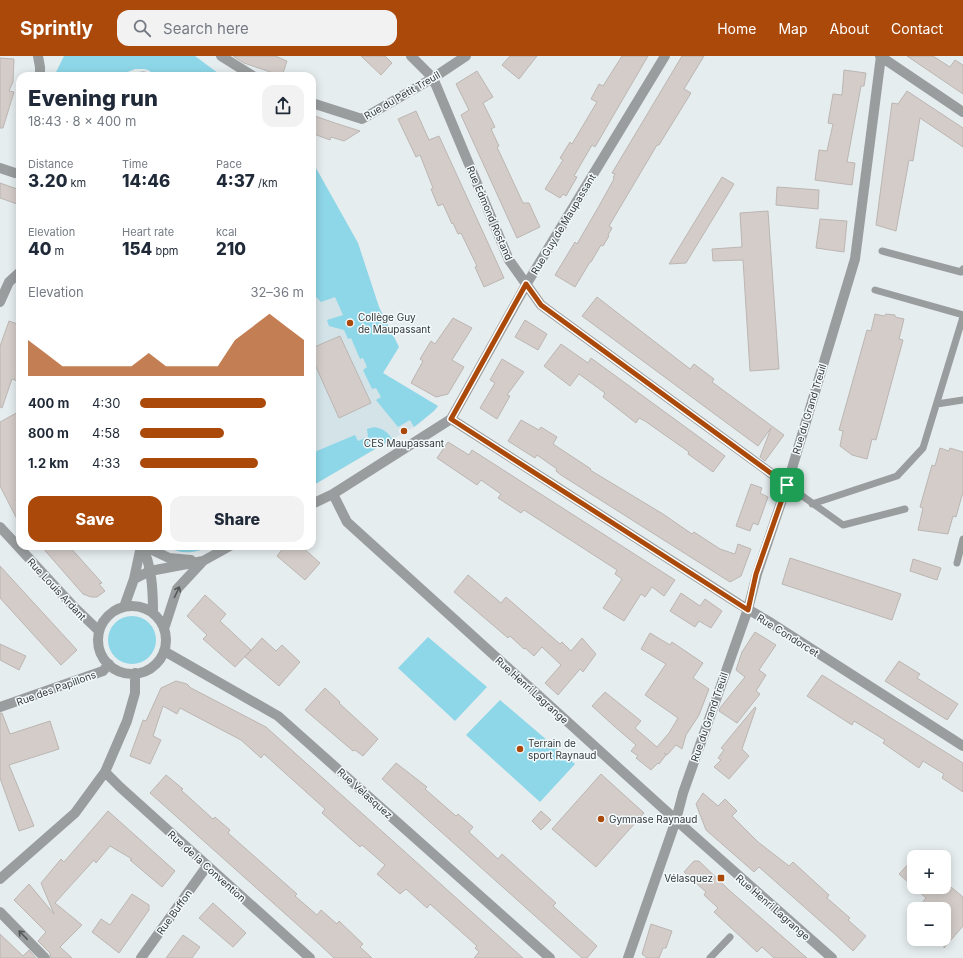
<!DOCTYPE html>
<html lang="en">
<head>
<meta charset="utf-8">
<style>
	:root { --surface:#fff; --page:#f2f2f3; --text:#1f2937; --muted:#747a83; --accent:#ab490b }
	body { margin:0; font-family:Inter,sans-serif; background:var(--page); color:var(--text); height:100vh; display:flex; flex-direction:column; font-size:15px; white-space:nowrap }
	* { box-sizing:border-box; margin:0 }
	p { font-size:13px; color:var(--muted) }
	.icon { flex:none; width:22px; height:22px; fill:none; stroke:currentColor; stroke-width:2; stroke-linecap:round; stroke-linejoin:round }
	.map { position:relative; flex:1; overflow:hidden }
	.drawer { position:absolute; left:16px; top:16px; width:300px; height:478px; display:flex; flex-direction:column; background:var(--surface); border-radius:12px; box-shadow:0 2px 10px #0003 }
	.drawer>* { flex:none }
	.tools { position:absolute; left:907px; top:794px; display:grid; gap:8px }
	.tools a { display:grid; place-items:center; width:44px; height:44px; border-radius:8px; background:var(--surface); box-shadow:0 2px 10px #0003; font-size:20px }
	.pin { position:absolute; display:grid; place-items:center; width:34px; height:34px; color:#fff; margin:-17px; border-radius:8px; box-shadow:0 2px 6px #0006 }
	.round { display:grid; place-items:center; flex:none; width:42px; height:42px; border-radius:12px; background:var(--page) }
	.headline { display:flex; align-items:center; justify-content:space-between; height:68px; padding:0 12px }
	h1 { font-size:22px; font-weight:800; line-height:30px }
	.metrics { display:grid; grid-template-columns:repeat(3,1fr); gap:6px; height:68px; padding:4px 12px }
	.metrics div { display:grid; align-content:center }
	.metrics b { font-size:17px; font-weight:800 }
	.metrics small { font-size:11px; font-weight:400 }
	.metrics p { font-size:11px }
	.chart { height:112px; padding:8px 12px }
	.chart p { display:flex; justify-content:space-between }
	.chart svg { width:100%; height:72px; margin-top:4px; fill:var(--accent); opacity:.7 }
	.action { display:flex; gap:8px; margin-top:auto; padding:8px 12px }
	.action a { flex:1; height:46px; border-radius:12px; background:var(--accent); color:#fff; font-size:16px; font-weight:800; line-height:46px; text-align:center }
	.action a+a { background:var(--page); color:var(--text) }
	ul { padding:0 12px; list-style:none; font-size:13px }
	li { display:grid; grid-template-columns:64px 48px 1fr; align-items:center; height:30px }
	li i { height:10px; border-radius:5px; background:var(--accent) }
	header { display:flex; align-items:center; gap:24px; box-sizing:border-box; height:56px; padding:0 20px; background:var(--accent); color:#fff }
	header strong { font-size:19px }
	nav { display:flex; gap:22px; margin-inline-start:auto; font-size:14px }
	.search { width:280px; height:36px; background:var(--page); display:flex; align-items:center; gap:10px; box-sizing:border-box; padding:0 14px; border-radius:12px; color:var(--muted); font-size:15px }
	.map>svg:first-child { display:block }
</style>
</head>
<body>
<header>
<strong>Sprintly</strong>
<div class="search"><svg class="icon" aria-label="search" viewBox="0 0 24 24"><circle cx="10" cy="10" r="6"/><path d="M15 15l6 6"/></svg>Search here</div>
<nav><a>Home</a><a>Map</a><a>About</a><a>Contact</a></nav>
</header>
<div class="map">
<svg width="963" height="902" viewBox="0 0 963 902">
	<rect width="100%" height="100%" fill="#e6edef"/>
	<path fill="#d3e3e7" d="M312,105L358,187L379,251L399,291L383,317L438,350L419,368L312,430Z"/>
	<path fill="#8ed7e9" d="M64,0H195L222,20H157L148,14L144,13H135L118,20H54Z
		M312,105L358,187L379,251L399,291L383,317L438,350L434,355L414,371L410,364L398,371L376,344L381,341L376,332L372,333L363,314L367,311L363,302L360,303L351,282L348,283L344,274L329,270L327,264L343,259L335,241L321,246L312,237Z
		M374,371C383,373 387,375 392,383L312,430V397L355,379L358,385L368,381L367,373Z
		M166,490H203L201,494C187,498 178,497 166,490Z
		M108 584a24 24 0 1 1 48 0a24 24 0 1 1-48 0Z
		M428,581L487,631L455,665L398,612Z
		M500,644L575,708L540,746L466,679Z"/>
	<path fill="#d3ccc9" stroke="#bcb6b3" d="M233,0H275L287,5L282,20L244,7Z
		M361,0H385L392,7L381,19Z
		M510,0H537L519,23L502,9Z
		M622,0H648L595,91L592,89L574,120L577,121L566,140L563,138L560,142L545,133L563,104L560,102L570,86L572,88L597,46L591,43L599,28L603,30Z
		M682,0H704L684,33L691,37L659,89H657L609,170L612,172L608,179L609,180L603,190L601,189L591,206H590L575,231L555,219L575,186L577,188L599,150L614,123L613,122L615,118L612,117Z
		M907,0H933L950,11L955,4L963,9V38Z
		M0,2L14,3L13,26L9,35L14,36L3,72H0Z
		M844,14L866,17L864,30H861L847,106L855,107L852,129L815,124L819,94L827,95L833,68L828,67L833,38L842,39Z
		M477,15L493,41L483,47L495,71L491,73L499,90L497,91L523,147H529L540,171L517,182L461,59L469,54L456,28Z
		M907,35L963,72V91L920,62L913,105L909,104L896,175L876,169L892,47L898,48Z
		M416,55L429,84L439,80L504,222L484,231L475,211L477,210L461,177L458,178L453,167L452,168L443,148L438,150L431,133L433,132L420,99L416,101L398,63Z
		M312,59L335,67L360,75L344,85L331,81L330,84L314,78L315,75L312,74Z
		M722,121L734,128L686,207L669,208Z
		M0,127L20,134V149L0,142Z
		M777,131L819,134L818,153L776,149Z
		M768,155L779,313L750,315L743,204L713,205L712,193L742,191L740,157Z
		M820,163L847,165L844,196L816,192Z
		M597,241L690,313L694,308L714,323L712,326L784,379L765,405L760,401L771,372L758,390L582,260Z
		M875,258L884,260L886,258L895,259V261L904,263L899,283L903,284L876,384L872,383L867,403L852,399L840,390L843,375L839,374L867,274L871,275Z
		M453,262L472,272L452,304L464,311L448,338L436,341L411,327L423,305L420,303L431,285L435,288Z
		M525,264L547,278L538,294L515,281Z
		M9,265L20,269V297L16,308L20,310V326L12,323L2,352L0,351V290Z
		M340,280L371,347L339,362L312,302V292Z
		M561,288L588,307L591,302L725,400L713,416L688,398L689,396L645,365L639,362L636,367L603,341L605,337L579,318L570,330L544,310Z
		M502,303L524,316L507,339L510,340L497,363L480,352L495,327L490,324Z
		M20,355V469L0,430V366Z
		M521,364L539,374L541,371L557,381L553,388L591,413L590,414L663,458L692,478L694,476L720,493L735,498L738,488L751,493L741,520L730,526L561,419L556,415L557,413L537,399L535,402L508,385Z
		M448,386L469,399L472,394L675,524L664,540L652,531L645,541L641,538L624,565L603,552L622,523L615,518L617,514L524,454L521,457L498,442L501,438L481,424L477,429L437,402Z
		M940,392L949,395L950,392L963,396V436L956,461L953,460L948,478L918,474L923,452L920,451L932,409L935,410Z
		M751,428L762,432L760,437L768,441L758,469L753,467L750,475L736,470Z
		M41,490H69L102,527L99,528L105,535L97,541H91L83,538Z
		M285,490H301L320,507L305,524L277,500Z
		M790,502L901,538L892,564L782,528Z
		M913,503L941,512L937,524L910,515Z
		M0,510L77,594L61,609L0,542Z
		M468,519L501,547L506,541L560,588L562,586L571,595L582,582L596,598L583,616L580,613L558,639L545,627L561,609L542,591L534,600L525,592L524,593L510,580L508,582L454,536Z
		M681,537L700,550L705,543L722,555L711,572L699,565L695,571L670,555Z
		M205,539L226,558L220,565L251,594L235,611L203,583L207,579L187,560Z
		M755,576L776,589L759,614L766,619L756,635L760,638L737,667L719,655L720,652L745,621L736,614L742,596Z
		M650,577L670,589L672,586L703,607L693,622L709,633L699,659L686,679L682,693L676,689L667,699L664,697L666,699L659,708L658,707L651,714L636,702L638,700L631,695L636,689L614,670L592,650L605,636L641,665L635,672L657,691L669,677L678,662L645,639L666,608L641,593Z
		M262,582L276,595L282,589L300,606L279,630L245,601Z
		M0,588L26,600L19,614L0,604Z
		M899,605L920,618L917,622L958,648L947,664L885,625Z
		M822,619L963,707V736L942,722L944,718L923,705L919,712L883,687L885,684L854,665L852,669L807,640Z
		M176,625L187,628L191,632L266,671L523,902H474L479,896L475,892L477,890L430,848L427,852L406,833L400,838L377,818L385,809L362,789L360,791L322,757L325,753L264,698L261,702L241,684L180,652L177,658L163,650L153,680L161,684L150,708L130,700L143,664L146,665L161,632Z
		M325,632L340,646L339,647L378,683L363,700L355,694L353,695L305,654Z
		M755,651L756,652L742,693L749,700L729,723L714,711L721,704L718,702L724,694L721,692Z
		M0,657H2L10,678L50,665L59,693L9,709L34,770L19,775L0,722Z
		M396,707L427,731L425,733L456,760L458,758L473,771L469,776L498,803L502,798L556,847L553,850L597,890L587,902H582L382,723Z
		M601,718L644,757L596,811L552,773Z
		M166,719L183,733L181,734L213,763L215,761L230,774L228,777L297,838L295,840L317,859L321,854L337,868L339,865L363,888L360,891L372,902H334L319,888L150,737Z
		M703,737L718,750L725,743L737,755L732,760L758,786L789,810L793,806L829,839L827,842L850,862L848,864L866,880L853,895L837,880L759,811L754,816L706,774L696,748Z
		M108,755L175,815L162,831L130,804L132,803L110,790L96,807L94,804L55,847L82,869L60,891L72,902H51L50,897L38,885L46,876L14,844L29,828L54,858L41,827L61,803L64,806Z
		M541,755L551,764L541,774L532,765Z
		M914,802V831H951L963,841V870L944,892V853H917L926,842L899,818Z
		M694,805H699L729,834L807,902H774L762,891L757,896L714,856L718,852L704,839L706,836L684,816Z
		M132,838L149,849V854L119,897L92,876L101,863L110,869Z
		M213,847L246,877L233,891L199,862Z
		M651,868L672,875L666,892H663L659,902H647L642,898Z
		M0,878L23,900L29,894L36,902H0Z
		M183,879L200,891L192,902H166Z"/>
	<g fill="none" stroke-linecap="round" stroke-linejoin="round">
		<path stroke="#9a9d9e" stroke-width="7" d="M134,20L144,19L145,20
			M882,195L961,216L963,213
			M875,234L963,259
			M937,348L963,344
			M787,429L843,469L905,453
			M812,448L897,420L923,392L963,261
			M957,507L963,483
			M710,902L730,881"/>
		<path stroke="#9a9d9e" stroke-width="10" d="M38,0L40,11V20
			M221,0L253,20
			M411,0L433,22L509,204L541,249L787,429
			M880,0L963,56
			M312,47L362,63L433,22L466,0
			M0,112L15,117H20
			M0,246L9,226L20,216
			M451,363L739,548L768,565L963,690
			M333,438L347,466L676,764L832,902
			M312,448L333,438L451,363L526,229L665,0
			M0,471L72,549L99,575
			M142,490C152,510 153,535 153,557
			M144,490L169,502L191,504
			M134,523L150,515L203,505
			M98 584a34 34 0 1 1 68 0a34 34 0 1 1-68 0Z
			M124,551L134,523L141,490
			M164,573L177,533L203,505L230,490
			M164,595L278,660L550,902
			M0,651L103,615L109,608
			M105,716L120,731L310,902
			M0,823L75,757L105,716L127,665L135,637V617
			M0,856L45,902
			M141,902L207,810
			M628,902L676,764L683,737L748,553L757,518L787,429L855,203L881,0"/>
	</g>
	<defs><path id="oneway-shaft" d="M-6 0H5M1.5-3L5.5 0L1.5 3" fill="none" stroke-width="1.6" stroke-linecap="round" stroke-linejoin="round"/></defs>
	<g stroke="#555858">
		<use href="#oneway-shaft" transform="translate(177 536) rotate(-64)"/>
		<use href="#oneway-shaft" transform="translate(23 879) rotate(-135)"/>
	</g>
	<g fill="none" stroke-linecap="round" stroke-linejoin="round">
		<g stroke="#fff" stroke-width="8">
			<path id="route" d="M526,228L541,249L787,429L756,518L748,554L451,363Z"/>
		</g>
		<use href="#route" stroke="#ab490b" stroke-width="5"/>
	</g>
	<g fill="#ab490b" stroke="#f3fafc" stroke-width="1.5">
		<circle cx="350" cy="267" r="4"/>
		<circle cx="404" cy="375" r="4"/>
		<circle cx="520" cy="693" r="4"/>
		<circle cx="601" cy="763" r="4"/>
		<rect x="717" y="818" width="8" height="8" rx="2"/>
	</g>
	<g text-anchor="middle" stroke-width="3" stroke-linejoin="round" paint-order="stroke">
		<g font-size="10" fill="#373a3a" stroke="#f3fafc">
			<text transform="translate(402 39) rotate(-30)" y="4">Rue du Petit Treuil</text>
			<text transform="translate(490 157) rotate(67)" y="4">Rue Edmond Rostand</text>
			<text transform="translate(563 168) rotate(-59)" y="4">Rue Guy de Maupassant</text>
			<text transform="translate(809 353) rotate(-73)" y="4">Rue du Grand Treuil</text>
			<text transform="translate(57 533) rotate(47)" y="4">Rue Louis Ardant</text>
			<text transform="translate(788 579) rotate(32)" y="4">Rue Condorcet</text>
			<text transform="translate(56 632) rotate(-20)" y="4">Rue des Papillons</text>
			<text transform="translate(532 634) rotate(42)" y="4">Rue Henri Lagrange</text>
			<text transform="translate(709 661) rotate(-71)" y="4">Rue du Grand Treuil</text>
			<text transform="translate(365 737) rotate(42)" y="4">Rue Velasquez</text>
			<text transform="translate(207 810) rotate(42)" y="4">Rue de la Convention</text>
			<text transform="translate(773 851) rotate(41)" y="4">Rue Henri Lagrange</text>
			<text transform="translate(174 856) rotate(-54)" y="4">Rue Buffon</text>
		</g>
		<g font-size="10" fill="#373a3a" stroke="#f3fafc" text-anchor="start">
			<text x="358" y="265">Collège Guy<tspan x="358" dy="12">de Maupassant</tspan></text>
			<text x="404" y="391" text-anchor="middle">CES Maupassant</text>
			<text x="528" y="691">Terrain de<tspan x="528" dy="12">sport Raynaud</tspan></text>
			<text x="609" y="767">Gymnase Raynaud</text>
			<text x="713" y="826" text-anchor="end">Vélasquez</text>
		</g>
	</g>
</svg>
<div class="tools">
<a>+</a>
<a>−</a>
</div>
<div class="pin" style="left:787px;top:429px;background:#1e9e55"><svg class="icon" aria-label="arrive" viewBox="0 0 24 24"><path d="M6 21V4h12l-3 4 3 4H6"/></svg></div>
<section class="drawer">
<div class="headline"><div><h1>Evening run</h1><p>18:43 · 8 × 400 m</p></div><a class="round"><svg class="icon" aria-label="share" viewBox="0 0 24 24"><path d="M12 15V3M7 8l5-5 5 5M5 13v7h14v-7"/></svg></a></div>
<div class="metrics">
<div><p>Distance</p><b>3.20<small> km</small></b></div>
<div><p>Time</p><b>14:46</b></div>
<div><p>Pace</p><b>4:37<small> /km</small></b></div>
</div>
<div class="metrics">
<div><p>Elevation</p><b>40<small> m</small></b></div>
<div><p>Heart rate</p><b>154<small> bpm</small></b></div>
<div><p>kcal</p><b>210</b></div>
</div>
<div class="chart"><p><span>Elevation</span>32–36 m</p>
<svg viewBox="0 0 160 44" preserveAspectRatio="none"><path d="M0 44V22L10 30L20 38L30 38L40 38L50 38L60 38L70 30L80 38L90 38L100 38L110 38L120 22L130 14L140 6L150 14L160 22V44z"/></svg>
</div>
<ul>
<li><b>400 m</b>4:30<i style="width:77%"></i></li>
<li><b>800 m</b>4:58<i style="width:51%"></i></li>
<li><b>1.2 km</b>4:33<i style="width:72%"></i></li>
</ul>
<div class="action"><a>Save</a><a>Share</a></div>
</section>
</div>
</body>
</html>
